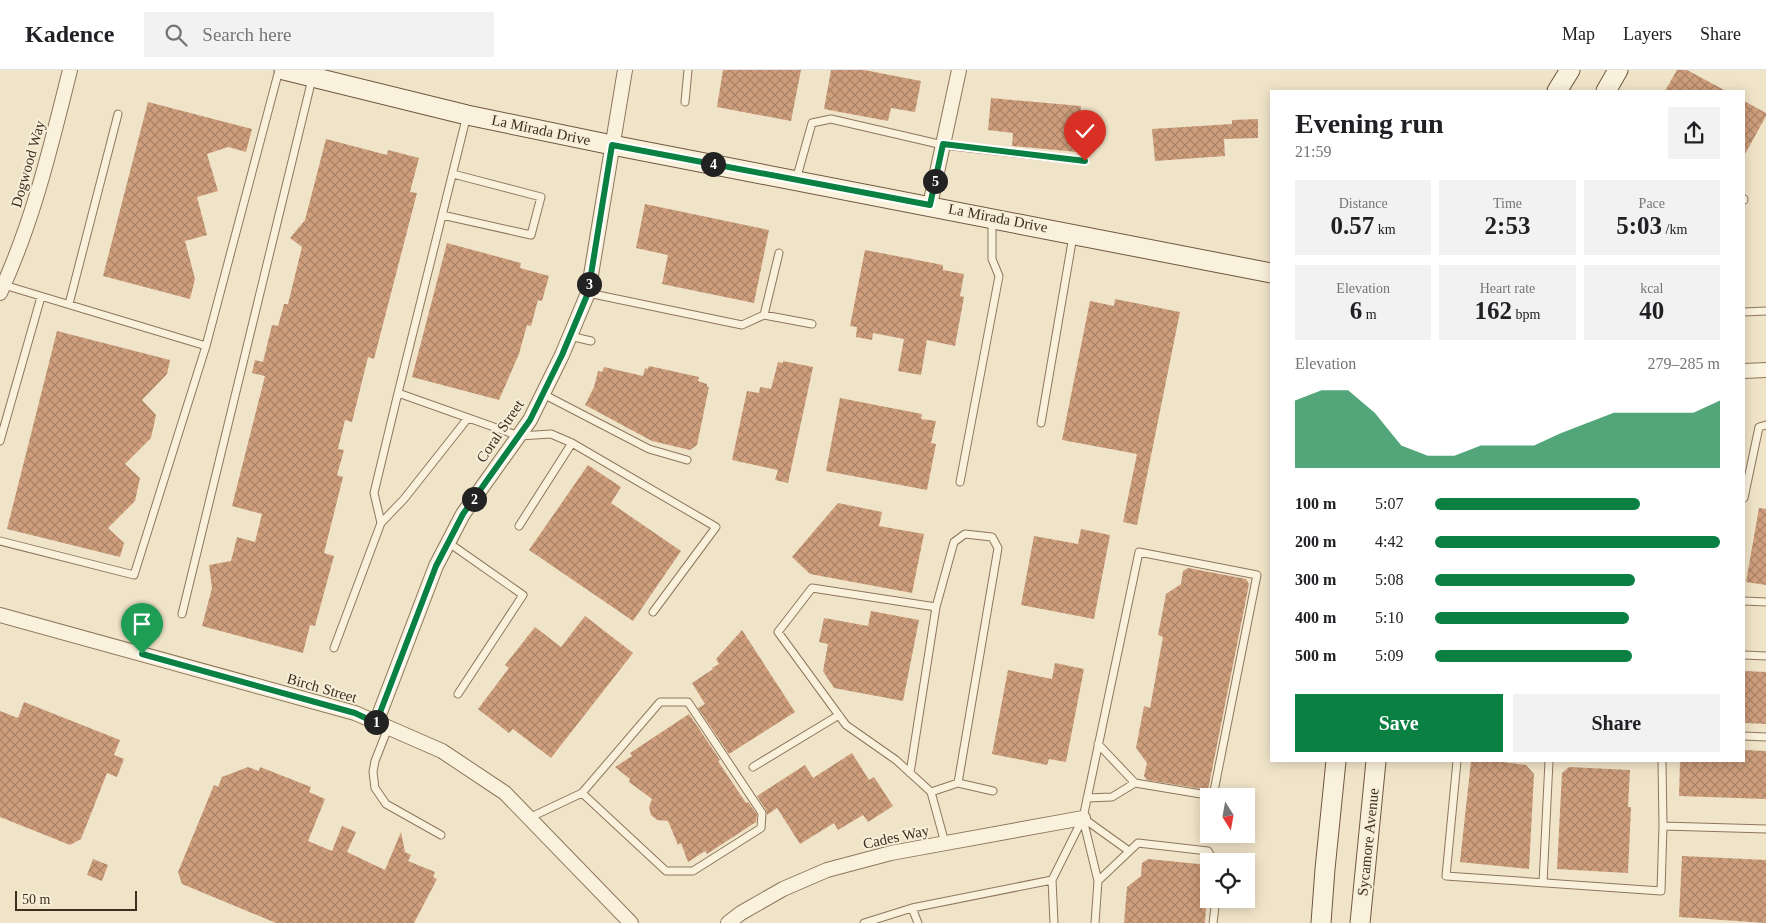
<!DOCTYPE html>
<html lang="en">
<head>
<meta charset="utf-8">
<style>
	:root { --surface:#fff; --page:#f2f2f2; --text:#202124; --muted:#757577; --line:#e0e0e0; --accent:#0b8043 }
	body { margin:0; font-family:Georgia,serif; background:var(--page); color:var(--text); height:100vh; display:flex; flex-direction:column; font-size:19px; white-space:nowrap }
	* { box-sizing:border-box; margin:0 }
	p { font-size:16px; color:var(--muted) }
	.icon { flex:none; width:28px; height:28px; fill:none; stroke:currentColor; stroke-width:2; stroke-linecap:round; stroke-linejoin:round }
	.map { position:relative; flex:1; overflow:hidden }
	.panel { position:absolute; left:1270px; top:20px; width:475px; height:672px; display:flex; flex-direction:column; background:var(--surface); border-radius:0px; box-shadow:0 2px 12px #0003 }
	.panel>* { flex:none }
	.needle { width:32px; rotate:169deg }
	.fabs { position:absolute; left:1200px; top:718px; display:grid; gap:10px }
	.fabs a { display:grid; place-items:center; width:55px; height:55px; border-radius:0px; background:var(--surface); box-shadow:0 2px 12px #0003; font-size:25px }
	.scale { position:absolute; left:15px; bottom:12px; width:122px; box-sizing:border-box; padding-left:5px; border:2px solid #3d2e20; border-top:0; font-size:14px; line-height:18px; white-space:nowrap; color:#3d2e20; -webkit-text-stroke:4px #f7eed8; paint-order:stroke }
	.pin { position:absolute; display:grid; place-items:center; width:42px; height:42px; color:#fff; margin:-51px -21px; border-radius:50% 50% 50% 0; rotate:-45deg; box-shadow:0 0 5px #0007 }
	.pin .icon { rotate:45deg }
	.km { position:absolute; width:25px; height:25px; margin:-12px; border-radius:50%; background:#222; color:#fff; font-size:14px; line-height:25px; text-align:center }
	.round { display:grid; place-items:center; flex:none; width:52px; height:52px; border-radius:0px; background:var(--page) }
	.headline { display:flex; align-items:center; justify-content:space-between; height:85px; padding:0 25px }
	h1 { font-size:28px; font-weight:700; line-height:38px }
	.metrics { display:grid; grid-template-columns:repeat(3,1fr); gap:8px; height:85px; padding:5px 25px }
	.metrics div { display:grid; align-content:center; border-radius:0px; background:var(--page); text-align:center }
	.metrics b { font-size:25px; font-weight:700 }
	.metrics small { font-size:14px; font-weight:400 }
	.metrics p { font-size:14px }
	.chart { height:140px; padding:10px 25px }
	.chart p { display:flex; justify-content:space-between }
	.chart svg { width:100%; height:90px; margin-top:5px; fill:var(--accent); opacity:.7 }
	.cta { display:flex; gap:10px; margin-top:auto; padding:10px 25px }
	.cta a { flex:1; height:58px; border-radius:0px; background:var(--accent); color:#fff; font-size:20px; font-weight:700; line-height:58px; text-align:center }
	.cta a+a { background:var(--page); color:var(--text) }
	ul { padding:0 25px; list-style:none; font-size:16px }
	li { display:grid; grid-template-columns:80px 60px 1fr; align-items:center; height:38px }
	li i { height:12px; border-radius:6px; background:var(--accent) }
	header { display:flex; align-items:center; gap:30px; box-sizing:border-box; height:70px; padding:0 25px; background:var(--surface); border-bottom:1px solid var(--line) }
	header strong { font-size:24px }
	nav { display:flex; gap:28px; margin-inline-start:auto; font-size:18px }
	.search { width:350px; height:45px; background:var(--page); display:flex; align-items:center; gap:12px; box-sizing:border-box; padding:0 18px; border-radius:0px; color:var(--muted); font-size:19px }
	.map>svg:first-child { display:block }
</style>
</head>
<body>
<header>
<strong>Kadence</strong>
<div class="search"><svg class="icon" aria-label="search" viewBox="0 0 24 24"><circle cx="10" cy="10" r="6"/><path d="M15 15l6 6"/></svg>Search here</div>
<nav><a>Map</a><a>Layers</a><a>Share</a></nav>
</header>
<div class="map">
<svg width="1766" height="853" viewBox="0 0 1766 853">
	<defs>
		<pattern id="building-cross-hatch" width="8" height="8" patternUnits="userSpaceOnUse" patternTransform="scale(1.25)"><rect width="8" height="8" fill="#cf9f7d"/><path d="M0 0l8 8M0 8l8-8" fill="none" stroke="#a98266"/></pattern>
	</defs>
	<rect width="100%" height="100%" fill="#f0e4c8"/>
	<path fill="url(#building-cross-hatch)" d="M723,0H801L791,51L717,37Z
		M831,0H864L921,11L915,42L891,38L888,51L824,39Z
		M1677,0H1687L1726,21H1665Z
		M991,28L1081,36L1077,82L1012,76L1013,63L988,60Z
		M1744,31L1766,43V46L1744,86Z
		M148,32L252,59L246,82L228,77L207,84L218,121L197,127L207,165L185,171L195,209L190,229L103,206Z
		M1258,49V68L1224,69L1225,86L1155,91L1152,59L1232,54V50Z
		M326,69L387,85L388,80L419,88L410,122L417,123L374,289L368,287L352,352L345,350L338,379L344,380L337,405L343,407L324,483L334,486L315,556L310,555L303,583L202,556L212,518L209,495L231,491L237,467L255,472L262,444L232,436L265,306L252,303L255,290L263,292L272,255L278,256L284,234H288L302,177L290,168L305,150Z
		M645,134L769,160L754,233L662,214L668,185L636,178Z
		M447,173L521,193L520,198L549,206L542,231L538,230L531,256L527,255L519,284L499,330L412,307Z
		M865,180L943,195V200L964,204L960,226L964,227L955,276L927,270L921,305L898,301L904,269L873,263L872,270L856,267L857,257L850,256Z
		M1115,229L1180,242L1137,455L1123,452L1137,384L1062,370L1090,231L1114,236Z
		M57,261L170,290L167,304L142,330L156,345L151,368L125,394L140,408L135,431L108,458L124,473L120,487L7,459Z
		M783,291L813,297L788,413L775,410L778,400L732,390L747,321L759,323L760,317L771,319L778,292L783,293Z
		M649,296L699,307L698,311L707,314V317H709L697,375L690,380L652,371L585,335L594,317L598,301L602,302L604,297L643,306L645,298L648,299Z
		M840,328L922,344L921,349L936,351L931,373L936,374L927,420L826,401Z
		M588,395L621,417L611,433L681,481L633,551L529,480Z
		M838,433L882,442L879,456L924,464L912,523L810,504L792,487Z
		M1759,438L1766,439V515L1746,512Z
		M1081,459L1110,465L1094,549L1021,535L1034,466L1078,474Z
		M1188,498L1246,509L1249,514L1208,720L1147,710L1144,706L1147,693L1136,678L1144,636L1150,638L1163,567L1158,565L1166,524L1181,514L1183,501Z
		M871,541L919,550L903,631L834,618L823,601L828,574L819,572L824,548L868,556Z
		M585,546L633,583L551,688L513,659L509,663L478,639L509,598L505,595L535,557L561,577Z
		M742,560L795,642L729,684L698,638L705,634L692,613L713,599L712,598L719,594L716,589Z
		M1055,593L1084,599L1066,692L1049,689L1047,695L992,684L1008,600L1052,609Z
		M1744,601L1766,602V654L1744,653Z
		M24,632L120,670L114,685L124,689L117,707L107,703L81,769L70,775L0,747V641L18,648Z
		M689,644L720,690L718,691L746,733L748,732L757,744L756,752L707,784L705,781L688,792L681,773L678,775L668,751L657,750L651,745L649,737L652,729L629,712L630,709L615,697L632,686L630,683Z
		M1744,680L1766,681V729L1679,726L1680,691H1744Z
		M852,683L869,710L874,707L893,736L868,752L863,745L838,760L834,753L800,774L777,738L767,745L766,740L757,726L805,695L813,708Z
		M1471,691H1495L1526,695L1534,704L1529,799L1460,792Z
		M248,697L259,701L260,697L311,717L309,722L325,729L308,771L332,781L342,756L356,762L347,782L385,800L401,762L405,782L411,785L408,791L435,802L433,807L437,809L414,853H276L182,814L178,802L214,715L218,717L222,707Z
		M1569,697L1630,700L1628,737H1631L1628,803L1557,799L1562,703Z
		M1682,786L1766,790V853L1679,847Z
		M93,789L108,795L102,811L87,805Z
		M1148,789L1209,795L1205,853H1124L1127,817L1141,806L1142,793Z"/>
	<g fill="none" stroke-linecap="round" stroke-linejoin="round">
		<g stroke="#8d765c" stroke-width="9">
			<path id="lane" d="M685,32L688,0
				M467,45L398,323L519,366L551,364L572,373L519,456
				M796,110L812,53L831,49L943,75L1085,91
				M1744,130V129
				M442,145L531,165L541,127L453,104
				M588,223L742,255L764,245L779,183
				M69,234L118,44
				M1744,242L1766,241
				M764,245L812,254
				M570,266L591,271
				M206,276L279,0
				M398,323L374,423L381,453L404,429L468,348
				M543,324L649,379L687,390
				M1041,353L1073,166
				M0,371L41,227
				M572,373L716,457L653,542
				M960,412L999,206L992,189V150
				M1744,428L1759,357L1766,355
				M0,471L134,505L206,276L4,215
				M449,473L523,525L458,624
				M1744,531L1766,532
				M182,544L312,9
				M334,578L381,453
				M1744,585L1766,586
				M388,658L375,691L373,702L375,718L386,734L441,765
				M1744,666L1766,667
				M1457,691L1446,806L1661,821L1663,756
				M1662,691L1663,756L1766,759
				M753,697L839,645
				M910,703L936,537
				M958,713L993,721
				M931,722L958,713L998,478L992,467L965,464L954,472L936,537L812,518L778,562L846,655L896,690L931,722L945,773
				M1087,728L1112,727L1135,713
				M529,748L582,723L660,632H688L762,743L761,758L693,801H666L582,723
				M1083,748L1129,781
				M1083,749L1098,811L1095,853
				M1052,810L1054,853
				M1098,811L1138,773L1208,781L1214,791
				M1543,813L1549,691
				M912,838L918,853
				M864,853L912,838L1052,810L1083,748L1139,482L1257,505L1213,726L1135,713L1098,674
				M1213,853L1216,829"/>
		</g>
		<g stroke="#8d765c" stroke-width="16">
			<path id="street" d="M930,135L959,0
				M0,223C33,152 51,76 70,0
				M1744,301L1766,300
				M0,545L355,643L442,681L505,723L631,853
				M376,653L436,496L463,444L530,350L562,285L588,223L625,0
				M728,853L741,843L783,819L827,800L891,783L1083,748"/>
		</g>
		<g stroke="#6f573f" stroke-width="21">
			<path id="secondary" d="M284,0L467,45L612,75L1271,203
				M1557,21L1570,0
				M1606,21L1618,0
				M1321,853L1325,799L1336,691
				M1360,853L1376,691"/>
		</g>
		<use href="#lane" stroke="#faf1dc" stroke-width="7"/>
		<use href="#street" stroke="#faf1dc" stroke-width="14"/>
		<use href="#secondary" stroke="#faf1dc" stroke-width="19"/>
	</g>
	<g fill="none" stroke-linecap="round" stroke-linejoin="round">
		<g stroke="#fff" stroke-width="10">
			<path id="route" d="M142,584L355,643L376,653L436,496L463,444L530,350L562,285L588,223L612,75L930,135L943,74L1085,91"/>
		</g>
		<use href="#route" stroke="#0b8043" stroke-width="6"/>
	</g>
	<g text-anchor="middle" stroke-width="4" stroke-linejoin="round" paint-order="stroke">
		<g font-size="15" fill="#3d2e20" stroke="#f7eed8">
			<text transform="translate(541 60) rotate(12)" y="5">La Mirada Drive</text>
			<text transform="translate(28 94) rotate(-74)" y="5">Dogwood Way</text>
			<text transform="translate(998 148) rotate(11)" y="5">La Mirada Drive</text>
			<text transform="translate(500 361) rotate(-56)" y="5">Coral Street</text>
			<text transform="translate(322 618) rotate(16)" y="5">Birch Street</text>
			<text transform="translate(896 767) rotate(-12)" y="5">Cades Way</text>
			<text transform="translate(1368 772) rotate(-84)" y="5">Sycamore Avenue</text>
		</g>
	</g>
</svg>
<div class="fabs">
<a><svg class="needle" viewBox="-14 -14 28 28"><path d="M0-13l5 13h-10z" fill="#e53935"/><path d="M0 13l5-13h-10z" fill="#757577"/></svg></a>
<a><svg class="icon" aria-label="locate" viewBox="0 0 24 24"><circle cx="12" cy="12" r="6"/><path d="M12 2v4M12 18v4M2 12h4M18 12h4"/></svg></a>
</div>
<div class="scale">50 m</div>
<div class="pin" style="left:142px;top:584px;background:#1e9e55"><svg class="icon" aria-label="arrive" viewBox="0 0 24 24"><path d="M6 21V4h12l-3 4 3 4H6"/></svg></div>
<div class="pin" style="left:1085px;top:91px;background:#d93025"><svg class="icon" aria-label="check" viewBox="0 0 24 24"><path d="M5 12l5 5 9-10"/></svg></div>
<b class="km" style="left:376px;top:652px">1</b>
<b class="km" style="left:474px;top:429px">2</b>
<b class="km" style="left:589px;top:214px">3</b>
<b class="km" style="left:713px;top:94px">4</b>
<b class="km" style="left:935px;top:111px">5</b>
<section class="panel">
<div class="headline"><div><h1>Evening run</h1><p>21:59</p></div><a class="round"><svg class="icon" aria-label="share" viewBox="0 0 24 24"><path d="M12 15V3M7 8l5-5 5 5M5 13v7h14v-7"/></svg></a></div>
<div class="metrics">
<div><p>Distance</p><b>0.57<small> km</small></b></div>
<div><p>Time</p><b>2:53</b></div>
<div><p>Pace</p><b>5:03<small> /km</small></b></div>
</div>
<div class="metrics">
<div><p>Elevation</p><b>6<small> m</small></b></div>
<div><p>Heart rate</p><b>162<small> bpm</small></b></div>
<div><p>kcal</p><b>40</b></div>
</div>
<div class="chart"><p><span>Elevation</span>279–285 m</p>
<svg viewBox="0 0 160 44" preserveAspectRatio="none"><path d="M0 44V11L10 6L20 6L30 17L40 33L50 38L60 38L70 33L80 33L90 33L100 27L110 22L120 17L130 17L140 17L150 17L160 11V44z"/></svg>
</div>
<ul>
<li><b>100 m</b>5:07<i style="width:72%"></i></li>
<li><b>200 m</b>4:42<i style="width:100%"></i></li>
<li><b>300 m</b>5:08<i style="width:70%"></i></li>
<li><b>400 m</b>5:10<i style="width:68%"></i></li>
<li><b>500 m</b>5:09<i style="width:69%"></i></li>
</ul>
<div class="cta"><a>Save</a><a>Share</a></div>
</section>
</div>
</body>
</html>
